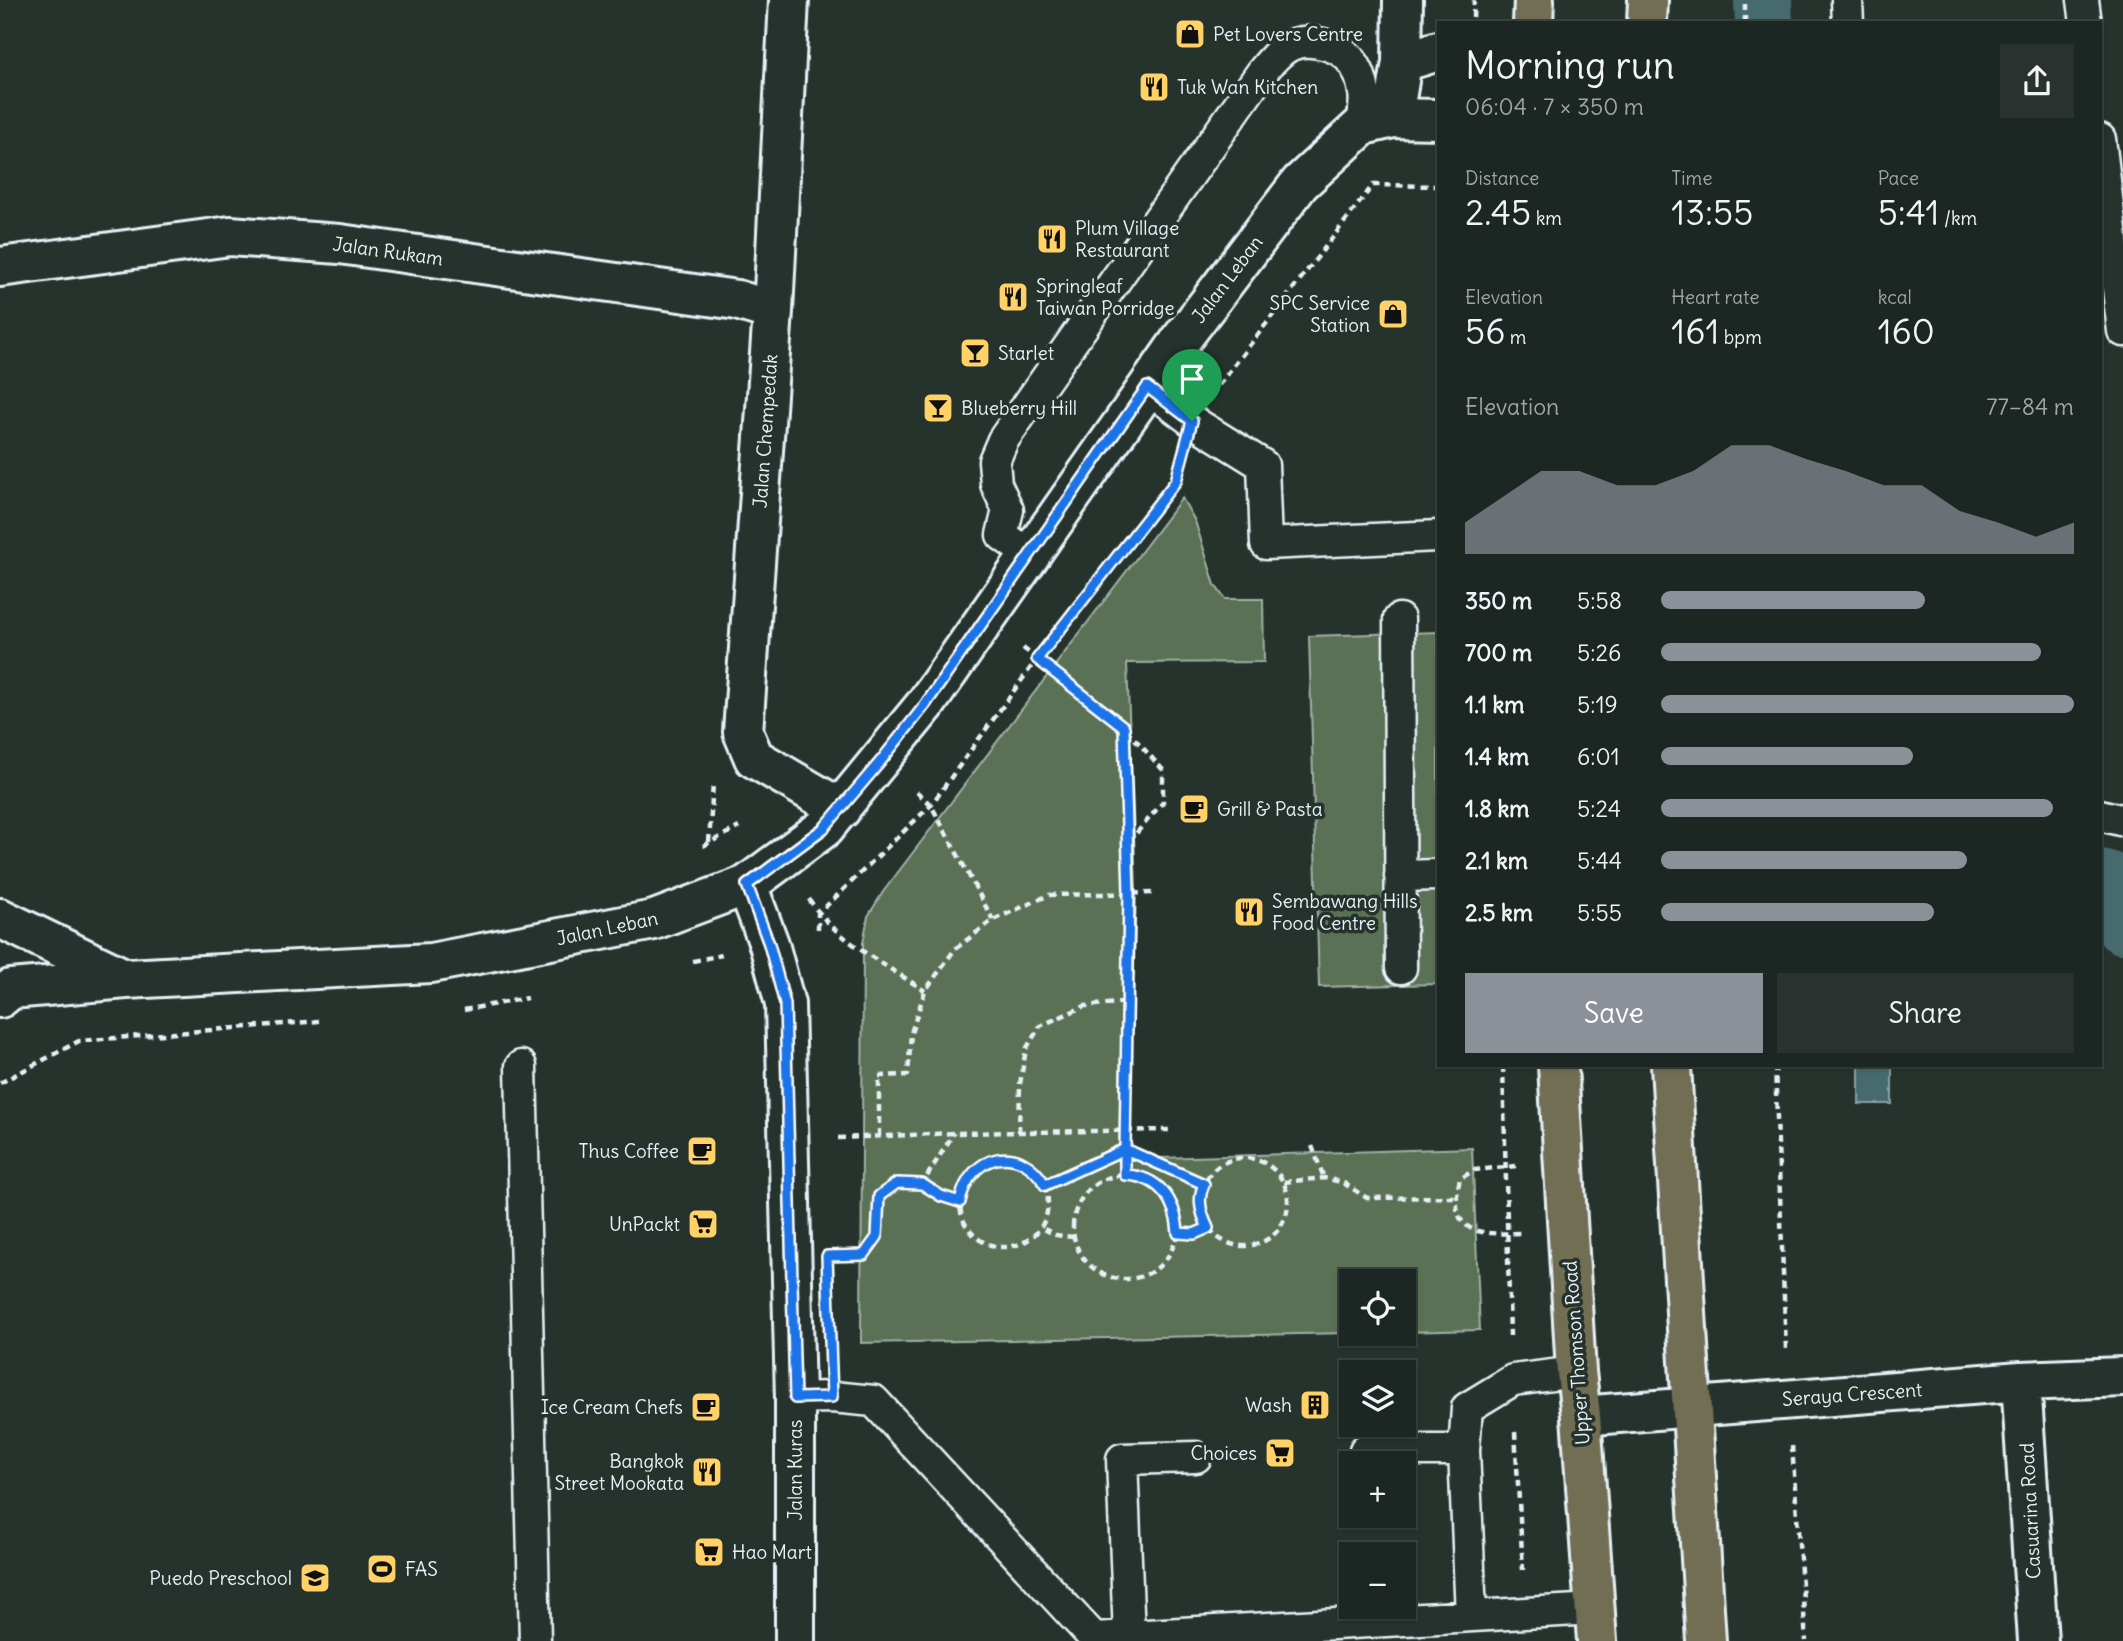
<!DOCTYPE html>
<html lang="en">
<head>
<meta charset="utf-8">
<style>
	:root { --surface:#1c2622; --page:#29322f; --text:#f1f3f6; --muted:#a0a5a5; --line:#3a4340; --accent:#8c9099 }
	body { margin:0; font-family:Delius,sans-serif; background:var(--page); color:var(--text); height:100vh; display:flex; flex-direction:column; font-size:26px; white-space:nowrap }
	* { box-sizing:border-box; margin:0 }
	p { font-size:23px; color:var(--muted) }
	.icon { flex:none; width:38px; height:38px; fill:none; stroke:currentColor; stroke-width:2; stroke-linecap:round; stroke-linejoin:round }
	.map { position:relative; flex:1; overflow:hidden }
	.sheet { position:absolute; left:1437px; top:21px; width:665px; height:1046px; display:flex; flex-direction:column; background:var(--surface); border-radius:0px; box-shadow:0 2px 5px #0004,0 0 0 2px var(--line) }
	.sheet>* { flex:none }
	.buttons { position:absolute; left:1339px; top:1269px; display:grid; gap:14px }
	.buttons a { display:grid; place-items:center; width:77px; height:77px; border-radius:0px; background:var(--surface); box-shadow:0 2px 5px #0004,0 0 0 2px var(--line); font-size:35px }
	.pin { position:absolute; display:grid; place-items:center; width:60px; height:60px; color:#fff; margin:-72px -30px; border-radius:50% 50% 50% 0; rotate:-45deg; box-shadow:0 0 7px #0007 }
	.pin .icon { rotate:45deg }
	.round { display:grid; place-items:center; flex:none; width:74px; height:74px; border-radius:0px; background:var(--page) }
	.head { display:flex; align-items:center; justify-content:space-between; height:119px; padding:0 28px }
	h1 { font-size:38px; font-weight:600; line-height:52px }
	.stats { display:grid; grid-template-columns:repeat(3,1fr); gap:10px; height:119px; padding:7px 28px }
	.stats div { display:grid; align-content:center }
	.stats b { font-size:35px; font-weight:600 }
	.stats small { font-size:19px; font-weight:400 }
	.stats p { font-size:19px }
	.chart { height:196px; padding:14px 28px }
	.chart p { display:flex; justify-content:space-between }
	.chart svg { width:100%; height:126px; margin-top:7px; fill:var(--accent); opacity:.7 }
	.cta { display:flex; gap:14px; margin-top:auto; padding:14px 28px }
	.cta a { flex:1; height:80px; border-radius:0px; background:var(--accent); color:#fff; font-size:28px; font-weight:600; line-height:80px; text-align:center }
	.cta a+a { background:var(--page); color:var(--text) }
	ul { padding:0 28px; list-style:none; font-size:23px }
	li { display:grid; grid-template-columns:112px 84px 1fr; align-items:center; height:52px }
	li i { height:18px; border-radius:9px; background:var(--accent) }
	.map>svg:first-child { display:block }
</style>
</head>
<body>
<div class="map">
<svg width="2123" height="1641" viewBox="0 0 2123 1641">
	<rect width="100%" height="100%" fill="#26332d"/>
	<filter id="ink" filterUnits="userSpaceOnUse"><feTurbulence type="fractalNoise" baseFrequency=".0143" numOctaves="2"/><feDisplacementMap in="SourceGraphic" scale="14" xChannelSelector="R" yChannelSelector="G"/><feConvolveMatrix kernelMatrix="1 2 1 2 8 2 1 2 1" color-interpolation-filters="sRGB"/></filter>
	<g filter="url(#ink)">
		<path fill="#5a7155" stroke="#a1b1a6" stroke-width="2" d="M1182,498L1195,521L1215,585L1225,599H1263L1264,662L1127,663L1136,889L1128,1159L1472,1148L1480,1330L1404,1332V1281H1351V1333L861,1343L863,943L868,916L883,892Z
			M1438,632V984L1319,987L1309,636Z"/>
		<path fill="#476b6d" stroke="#87a1a5" stroke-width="2" d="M1859,1066H1892V1104H1859Z"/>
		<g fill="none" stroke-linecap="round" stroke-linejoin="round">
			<path stroke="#476b6d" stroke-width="58" d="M1763,0L1764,23
				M2100,878L2107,880L2123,925"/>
			<g stroke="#e8f1f8" stroke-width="35">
				<path id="service" d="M1847,0L1848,23
					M2083,0L2086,23
					M2100,139L2123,331
					M1147,387L1192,421L1263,465L1266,544L1438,536
					M1031,556L1002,535L1008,510L996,484L994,461L1003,440L1262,72C1270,62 1281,48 1294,44C1310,38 1338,45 1349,58C1358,67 1362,80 1364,92C1366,102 1363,114 1363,125
					M1399,619L1401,968
					M2100,815L2120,820L2123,819
					M1400,876L1438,875
					M521,1066L535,1641
					M795,1398L832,1397L874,1401L1094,1638L1595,1609
					M1365,1450H1464
					M1471,1616L1464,1450L1467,1408L1513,1380L1576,1372
					M1129,1637L1122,1459L1196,1457"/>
			</g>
			<g stroke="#e8f1f8" stroke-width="44">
				<path id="minor" d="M789,0L773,311L743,732L754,758L841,809
					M1402,62L1438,51
					M1393,118L1402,62L1403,0
					M0,267L230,236L340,244L737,300L773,311
					M747,885L769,944L785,1004L795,1398V1641
					M0,918L124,978
					M0,998L11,989L126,979L431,963L654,920L747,885L824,828L925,705L1183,337L1300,183L1363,125L1393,118L1438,119
					M2021,1381L2038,1641
					M1581,1416L2021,1381L2123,1377"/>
			</g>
			<g stroke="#e8f1f8" stroke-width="44">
				<path id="primary" d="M1533,23L1534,0
					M1647,23L1648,0
					M1558,1066L1576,1372L1581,1416L1597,1641
					M1671,1066L1706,1641"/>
			</g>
			<path stroke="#e8f1f8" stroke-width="4.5" stroke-dasharray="7 5" stroke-linecap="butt" d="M1473,17L1474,0
				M1745,23V0
				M1219,385L1373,185L1438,186
				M1023,648L1124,727L1163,770V802L1128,843L1125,1175
				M1124,728L1128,842
				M917,792L931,805L993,920
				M709,842L713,784
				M703,846L739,827
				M809,899C835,940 885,964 925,991
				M818,929V914L931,805L1037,659L1176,481L1180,467
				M693,961L722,955
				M464,1010L527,998
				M1503,1066L1510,1336
				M1775,1066L1786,1350
				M0,1083L79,1041L319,1021
				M1019,1132L1020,1084L1026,1049L1040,1026L1085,1006L1128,1002
				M879,1136V1076L908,1075L911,1033L925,991L955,949L993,920L1049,895L1153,893
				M838,1138L955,1133L1170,1130
				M1312,1146L1324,1178
				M1200 1202a44 44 0 1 1 88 0a44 44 0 1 1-88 0Z
				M960 1203a44 44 0 1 1 88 0a44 44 0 1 1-88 0Z
				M1516,1166L1474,1170L1460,1179C1446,1234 1478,1235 1521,1233
				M1073 1227a52 52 0 1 1 104 0a52 52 0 1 1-104 0Z
				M1284,1182L1324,1178L1342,1182L1367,1198L1456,1197
				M922,1184L941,1196L960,1202
				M1045,1185L1125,1149L1204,1184
				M1044,1229L1056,1235L1073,1237
				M1178,1233L1194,1234L1208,1228
				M840,1255H864L877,1237L879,1196L897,1183L922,1184L954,1133
				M1515,1432L1523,1570
				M1792,1446L1806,1641"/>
			<use href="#service" stroke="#26332d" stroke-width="30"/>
			<use href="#minor" stroke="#26332d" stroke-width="38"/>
			<use href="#primary" stroke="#726e52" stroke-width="38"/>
		</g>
	</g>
	<g fill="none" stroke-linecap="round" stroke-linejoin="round" filter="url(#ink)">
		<g stroke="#fff" stroke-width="14">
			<path id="route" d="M1192,421L1147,387L925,705L880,762L824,828L747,885L769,944L785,1004L795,1398L832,1397L827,1256L864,1255L877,1237L879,1196L897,1183L922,1184L941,1196L960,1202C969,1153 1021,1142 1045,1185L1125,1149L1204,1184C1197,1199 1201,1213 1208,1228L1194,1234L1178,1233C1176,1201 1160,1176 1125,1175V1149L1129,893L1124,727L1037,659L1176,481L1192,421"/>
		</g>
		<use href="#route" stroke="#1a73e8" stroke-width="9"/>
	</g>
	<defs>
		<g id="shop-square" transform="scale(1.575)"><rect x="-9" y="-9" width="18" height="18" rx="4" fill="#ffd166" stroke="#26332d"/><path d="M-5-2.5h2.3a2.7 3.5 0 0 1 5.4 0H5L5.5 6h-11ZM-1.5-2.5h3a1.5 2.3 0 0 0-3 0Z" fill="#111"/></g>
		<g id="restaurant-square" transform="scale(1.575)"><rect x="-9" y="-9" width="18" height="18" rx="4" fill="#ffd166" stroke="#26332d"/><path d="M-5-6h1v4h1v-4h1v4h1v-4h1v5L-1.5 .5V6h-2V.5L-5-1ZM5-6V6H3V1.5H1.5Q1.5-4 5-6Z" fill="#111"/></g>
		<g id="bar-square" transform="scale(1.575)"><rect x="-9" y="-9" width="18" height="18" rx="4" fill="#ffd166" stroke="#26332d"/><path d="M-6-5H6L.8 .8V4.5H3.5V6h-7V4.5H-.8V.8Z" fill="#111"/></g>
		<g id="cafe-square" transform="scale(1.575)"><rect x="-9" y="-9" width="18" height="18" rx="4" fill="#ffd166" stroke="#26332d"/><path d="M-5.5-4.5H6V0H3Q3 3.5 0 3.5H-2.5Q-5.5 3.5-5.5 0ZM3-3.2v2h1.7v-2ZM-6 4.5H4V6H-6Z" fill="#111"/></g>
		<g id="supermarket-square" transform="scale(1.575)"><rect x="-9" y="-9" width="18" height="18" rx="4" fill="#ffd166" stroke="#26332d"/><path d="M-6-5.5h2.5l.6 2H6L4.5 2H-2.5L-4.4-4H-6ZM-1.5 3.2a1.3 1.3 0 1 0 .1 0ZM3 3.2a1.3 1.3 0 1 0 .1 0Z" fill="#111"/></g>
		<g id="building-square" transform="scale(1.575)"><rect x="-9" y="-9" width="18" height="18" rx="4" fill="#ffd166" stroke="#26332d"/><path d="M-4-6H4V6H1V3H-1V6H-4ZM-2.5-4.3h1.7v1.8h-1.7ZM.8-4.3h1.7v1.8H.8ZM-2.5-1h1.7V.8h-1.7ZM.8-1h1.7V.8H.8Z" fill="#111"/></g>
		<g id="stadium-square" transform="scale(1.575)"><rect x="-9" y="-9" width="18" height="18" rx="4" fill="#ffd166" stroke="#26332d"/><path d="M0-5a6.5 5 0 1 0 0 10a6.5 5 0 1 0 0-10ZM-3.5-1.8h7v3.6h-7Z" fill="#111"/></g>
		<g id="school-square" transform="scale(1.575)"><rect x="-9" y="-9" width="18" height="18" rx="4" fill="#ffd166" stroke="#26332d"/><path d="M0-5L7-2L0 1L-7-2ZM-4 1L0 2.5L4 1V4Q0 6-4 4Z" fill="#111"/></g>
	</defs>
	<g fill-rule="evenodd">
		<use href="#shop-square" x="1190" y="34"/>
		<use href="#restaurant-square" x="1154" y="87"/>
		<use href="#restaurant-square" x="1052" y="239"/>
		<use href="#restaurant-square" x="1013" y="297"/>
		<use href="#shop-square" x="1393" y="314"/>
		<use href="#bar-square" x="975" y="353"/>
		<use href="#bar-square" x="938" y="408"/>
		<use href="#cafe-square" x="1194" y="809"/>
		<use href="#restaurant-square" x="1249" y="912"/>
		<use href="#cafe-square" x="702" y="1151"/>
		<use href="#supermarket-square" x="703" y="1224"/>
		<use href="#building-square" x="1315" y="1405"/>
		<use href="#cafe-square" x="706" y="1407"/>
		<use href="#supermarket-square" x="1280" y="1453"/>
		<use href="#restaurant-square" x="707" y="1472"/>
		<use href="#supermarket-square" x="709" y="1552"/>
		<use href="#stadium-square" x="382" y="1569"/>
		<use href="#school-square" x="315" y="1578"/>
	</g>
	<g text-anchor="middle" stroke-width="7" stroke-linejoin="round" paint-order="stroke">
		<g font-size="19" fill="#e8f1f8" stroke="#26332d" text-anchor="start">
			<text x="1213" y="41">Pet Lovers Centre</text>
			<text x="1177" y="94">Tuk Wan Kitchen</text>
			<text x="1075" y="235">Plum Village<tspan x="1075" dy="22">Restaurant</tspan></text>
			<text x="1036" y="293">Springleaf<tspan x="1036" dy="22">Taiwan Porridge</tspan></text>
			<text x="1370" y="310" text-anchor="end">SPC Service<tspan x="1370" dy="22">Station</tspan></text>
			<text x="998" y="360">Starlet</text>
			<text x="961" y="415">Blueberry Hill</text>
			<text x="1217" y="816">Grill &amp; Pasta</text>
			<text x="1272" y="908">Sembawang Hills<tspan x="1272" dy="22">Food Centre</tspan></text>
			<text x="679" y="1158" text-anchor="end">Thus Coffee</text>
			<text x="680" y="1231" text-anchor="end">UnPackt</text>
			<text x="1292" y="1412" text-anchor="end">Wash</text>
			<text x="683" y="1414" text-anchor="end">Ice Cream Chefs</text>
			<text x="1257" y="1460" text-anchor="end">Choices</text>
			<text x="684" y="1468" text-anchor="end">Bangkok<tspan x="684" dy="22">Street Mookata</tspan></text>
			<text x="732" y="1559">Hao Mart</text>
			<text x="405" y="1576">FAS</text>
			<text x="292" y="1585" text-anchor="end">Puedo Preschool</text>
		</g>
		<g font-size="19" fill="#e8f1f8" stroke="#26332d">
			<text transform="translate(388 251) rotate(8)" y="7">Jalan Rukam</text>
			<text transform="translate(1227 279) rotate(-53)" y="7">Jalan Leban</text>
			<text transform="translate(765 431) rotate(-86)" y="7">Jalan Chempedak</text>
			<text transform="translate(607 928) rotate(-12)" y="7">Jalan Leban</text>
			<text transform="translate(1576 1353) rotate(-94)" y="7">Upper Thomson Road</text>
			<text transform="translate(1852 1394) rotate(-4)" y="7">Seraya Crescent</text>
			<text transform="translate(795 1470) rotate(-90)" y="7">Jalan Kuras</text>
			<text transform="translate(2030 1511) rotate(-93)" y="7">Casuarina Road</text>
		</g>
	</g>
</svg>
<div class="buttons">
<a><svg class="icon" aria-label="locate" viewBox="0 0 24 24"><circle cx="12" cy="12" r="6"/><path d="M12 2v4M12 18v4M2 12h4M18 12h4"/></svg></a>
<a><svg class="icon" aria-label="layers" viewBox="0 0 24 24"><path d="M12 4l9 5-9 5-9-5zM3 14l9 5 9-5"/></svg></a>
<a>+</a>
<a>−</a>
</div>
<div class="pin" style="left:1192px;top:421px;background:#1e9e55"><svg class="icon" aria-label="arrive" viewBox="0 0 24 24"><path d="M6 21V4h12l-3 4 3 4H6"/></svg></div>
<section class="sheet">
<div class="head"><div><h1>Morning run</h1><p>06:04 · 7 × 350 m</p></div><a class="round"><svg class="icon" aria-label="share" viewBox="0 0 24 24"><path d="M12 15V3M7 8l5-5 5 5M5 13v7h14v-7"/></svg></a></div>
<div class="stats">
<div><p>Distance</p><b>2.45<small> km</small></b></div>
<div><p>Time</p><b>13:55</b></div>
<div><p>Pace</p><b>5:41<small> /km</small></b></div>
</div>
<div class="stats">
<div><p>Elevation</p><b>56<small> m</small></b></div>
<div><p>Heart rate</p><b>161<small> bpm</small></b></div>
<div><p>kcal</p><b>160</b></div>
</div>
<div class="chart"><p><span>Elevation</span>77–84 m</p>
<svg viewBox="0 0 160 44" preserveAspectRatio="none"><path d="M0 44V33L10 24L20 15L30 15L40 20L50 20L60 15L70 6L80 6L90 11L100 15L110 20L120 20L130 29L140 33L150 38L160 33V44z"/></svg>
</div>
<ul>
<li><b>350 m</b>5:58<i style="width:64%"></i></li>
<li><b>700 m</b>5:26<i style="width:92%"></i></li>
<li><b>1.1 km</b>5:19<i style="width:100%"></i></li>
<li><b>1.4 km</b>6:01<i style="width:61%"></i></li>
<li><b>1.8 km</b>5:24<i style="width:95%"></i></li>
<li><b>2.1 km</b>5:44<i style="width:74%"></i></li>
<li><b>2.5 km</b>5:55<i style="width:66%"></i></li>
</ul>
<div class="cta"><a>Save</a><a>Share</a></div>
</section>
</div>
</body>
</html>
